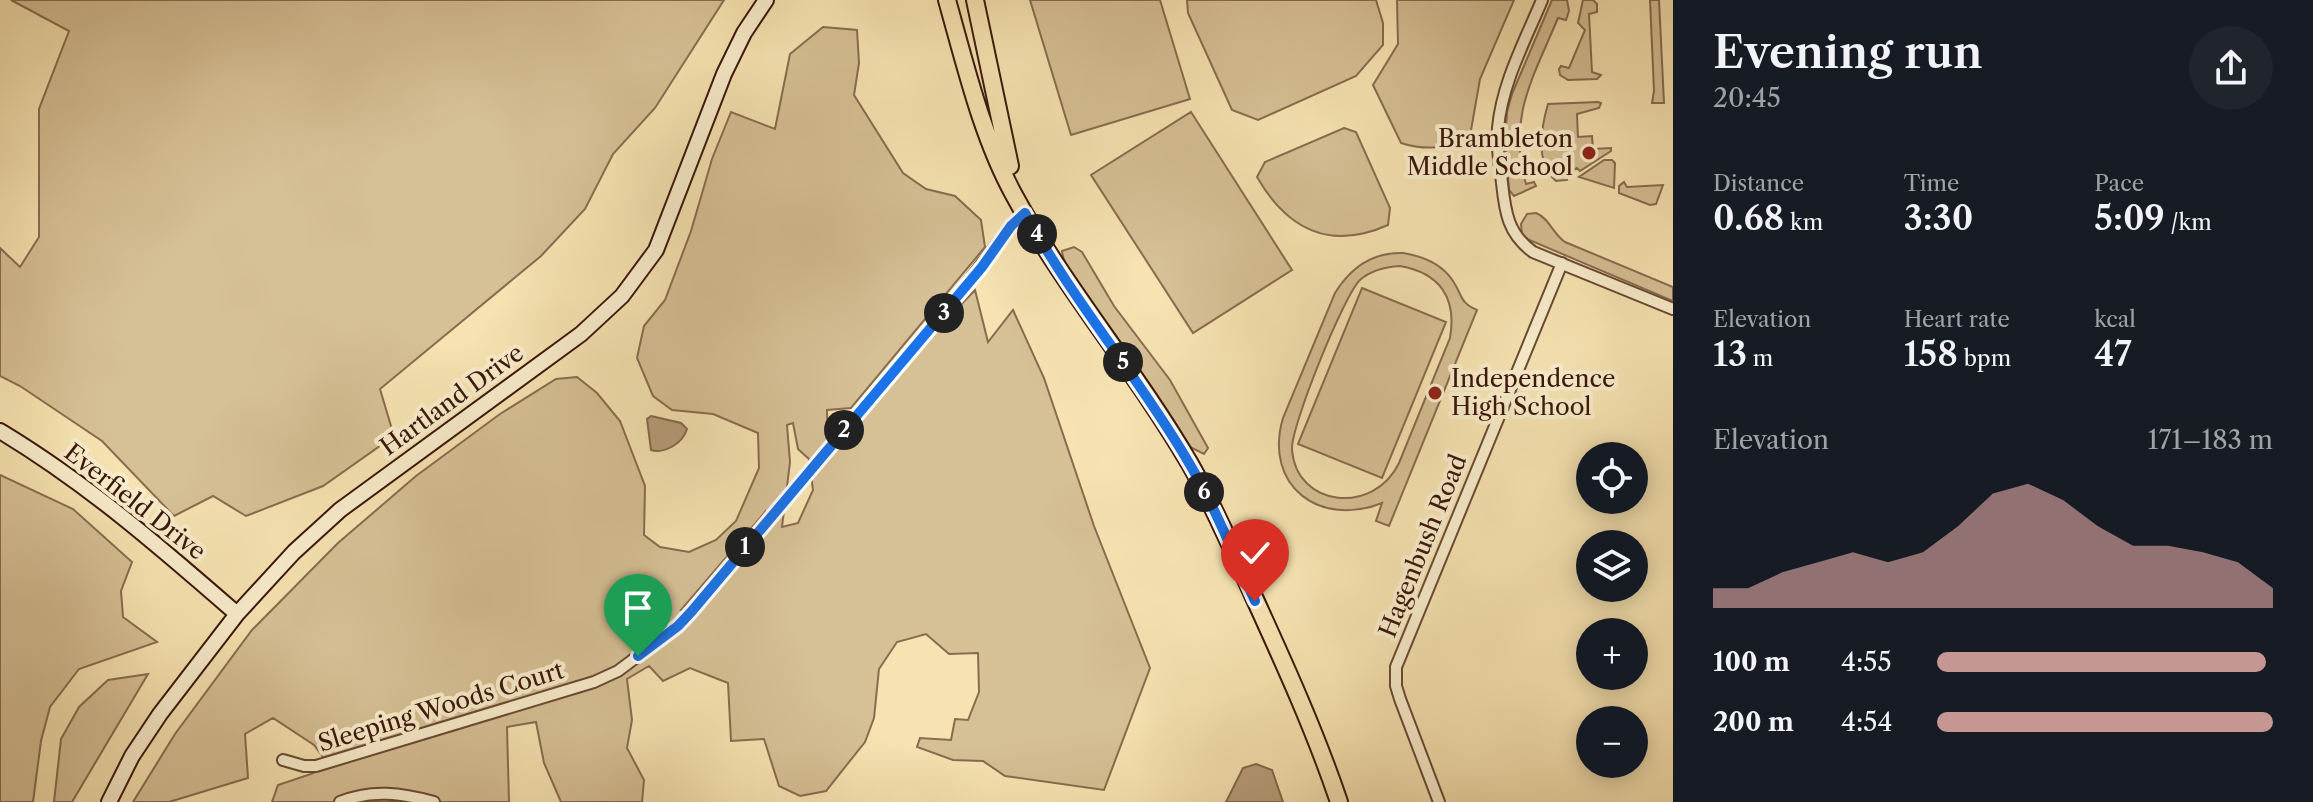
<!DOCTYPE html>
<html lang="en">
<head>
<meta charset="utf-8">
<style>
	:root { --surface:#171b24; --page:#20242c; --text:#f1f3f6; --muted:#9ea1a6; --accent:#c59692 }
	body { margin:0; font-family:"Libre Caslon Text",serif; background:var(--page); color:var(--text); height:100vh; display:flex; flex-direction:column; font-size:30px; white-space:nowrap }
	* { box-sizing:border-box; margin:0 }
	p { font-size:26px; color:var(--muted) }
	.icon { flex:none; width:44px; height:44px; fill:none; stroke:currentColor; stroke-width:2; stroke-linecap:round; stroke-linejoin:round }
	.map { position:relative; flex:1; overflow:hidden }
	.panel { display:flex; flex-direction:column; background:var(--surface); width:640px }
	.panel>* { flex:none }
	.controls { position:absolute; left:1576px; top:442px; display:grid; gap:16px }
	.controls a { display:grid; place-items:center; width:72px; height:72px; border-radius:50%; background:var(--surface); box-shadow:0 4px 20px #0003; font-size:40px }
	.pin { position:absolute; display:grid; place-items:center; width:68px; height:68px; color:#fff; margin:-82px -34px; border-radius:50% 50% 50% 0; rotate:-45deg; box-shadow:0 0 8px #0007 }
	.pin .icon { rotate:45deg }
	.km { position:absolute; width:40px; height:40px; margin:-20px; border-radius:50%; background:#222; color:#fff; font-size:22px; line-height:40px; text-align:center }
	.round { display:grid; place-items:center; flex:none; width:84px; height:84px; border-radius:42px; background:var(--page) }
	.overview { display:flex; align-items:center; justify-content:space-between; height:136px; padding:0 40px }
	h1 { font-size:44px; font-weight:600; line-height:60px }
	.figures { display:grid; grid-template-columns:repeat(3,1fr); gap:12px; height:136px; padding:8px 40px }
	.figures div { display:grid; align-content:center }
	.figures b { font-size:34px; font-weight:600 }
	.figures small { font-size:22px; font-weight:400 }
	.figures p { font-size:22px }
	.chart { height:224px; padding:16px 40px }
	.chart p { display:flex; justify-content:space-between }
	.chart svg { width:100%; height:144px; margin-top:8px; fill:var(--accent); opacity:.7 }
	ul { padding:0 40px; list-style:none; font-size:26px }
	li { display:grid; grid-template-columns:128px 96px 1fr; align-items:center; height:60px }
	li i { height:20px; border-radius:10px; background:var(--accent) }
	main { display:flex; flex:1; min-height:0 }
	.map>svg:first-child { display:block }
</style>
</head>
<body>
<main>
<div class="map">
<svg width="1673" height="802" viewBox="0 0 1673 802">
	<rect width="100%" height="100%" fill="#f6e3b1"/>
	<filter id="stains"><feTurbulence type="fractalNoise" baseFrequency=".0025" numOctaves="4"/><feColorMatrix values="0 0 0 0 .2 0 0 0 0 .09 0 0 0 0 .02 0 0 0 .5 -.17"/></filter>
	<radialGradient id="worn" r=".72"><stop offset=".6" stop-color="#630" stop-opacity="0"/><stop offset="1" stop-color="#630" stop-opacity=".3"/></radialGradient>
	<path fill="#d6c095" stroke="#886b50" stroke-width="2" fill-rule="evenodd" d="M11,0H724L655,108L613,154L585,209L541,256L380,389L394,436L323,486L246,516L213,496L174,516L102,441L20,386L0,376V248L20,267L39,237V109L69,31Z
		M1030,0H1160L1190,99L1071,135Z
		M1187,0H1376L1383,23V45L1356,76L1258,120L1232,110L1188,13Z
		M1397,0H1514L1480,79L1470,136C1453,150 1422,150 1401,143L1373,85L1398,44Z
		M1552,0H1567L1569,11L1566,20L1558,18C1533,78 1507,118 1526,184L1534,182L1536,186L1514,196L1509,190L1505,144L1507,112L1512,94Z
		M1583,0H1593L1597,4V12L1589,14L1592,72L1601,75L1597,79L1568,80L1560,75L1559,69L1561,66L1569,68L1585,30L1578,23Z
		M1650,0H1659L1664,103H1652L1654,91Z
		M823,27L857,30L859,63L854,95L903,173L926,189L955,196L981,220L985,247L851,408L827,410L828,436L836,445L926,341L975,290L988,342L1013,310L1044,378L1094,526L1150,668L1104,790L1005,776L983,761L953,760L917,747L920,738L951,740L955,719L968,720L979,692L978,653L949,654L926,634L897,642L879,669L874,718L865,742L826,791L800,796L779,786L764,739L731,741L728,683L690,668L663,681L649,666L627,679L632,720L627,748L644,780L642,802H561L544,763L536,722L507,727L509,802H272L278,785L314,773L323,757L314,745L273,718L245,734L248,778L169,802H133L175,734L252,630L338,543L416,476L500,414L556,379L577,377L597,393L620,421L645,486L644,535L660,547L689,552L716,540L736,521L759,468L758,433L713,414L672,410L653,396L637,358L644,326L665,300L691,231L712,159L731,112L775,129L790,54ZM793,423L798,449L809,459L813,490L798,523L782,527L790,462L787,425ZM765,512V535L697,614L681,610Z
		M1598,102L1601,103L1599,108L1577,114L1578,137L1592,136L1593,149L1611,148V151L1580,171L1577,168L1565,175L1567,180L1556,181C1535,163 1541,128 1548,104Z
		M1191,112L1292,270L1193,333L1091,175Z
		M1344,128L1356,132L1390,208L1388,225C1330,251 1287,229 1257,177L1265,162Z
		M1604,160H1612L1615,163L1614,188L1579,177Z
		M1624,182L1627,187L1663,185L1656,204L1650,205L1619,193V186Z
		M1536,213C1549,218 1553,234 1565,242L1673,287V301L1527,239L1522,234L1521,224L1527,214Z
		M1074,247L1082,252L1114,306L1170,380L1208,448L1204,454L1190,447C1166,410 1143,374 1118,339C1102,315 1065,279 1062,251Z
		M1403,253C1422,256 1442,264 1453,281C1463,296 1459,302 1477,310L1389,526L1376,521L1382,503C1320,528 1263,486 1283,418L1335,293C1351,267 1372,252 1403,253ZM1400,266C1440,273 1457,298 1450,338L1399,463C1374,515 1297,508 1292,450C1290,428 1344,295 1360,280C1371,270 1385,267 1400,266Z
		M1362,288L1446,322L1382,478L1298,444Z
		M0,475L73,509L132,562L121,591L123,617L157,642L79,669L50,707L41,741L33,802H0Z
		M148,674L72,802H54L61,739L79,707L108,680Z"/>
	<path fill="#b69d78" stroke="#84674c" stroke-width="2" d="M651,416L681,423L687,429C683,443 665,454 651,450L647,419Z
		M1256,764L1272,770L1283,802H1226L1243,768Z"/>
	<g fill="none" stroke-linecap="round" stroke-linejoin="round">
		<g stroke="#684934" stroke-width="14">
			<path id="street" d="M1542,0C1525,41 1502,83 1498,128C1496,146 1500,165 1502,183C1505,212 1508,234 1533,252L1673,309
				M283,760L304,766H316L594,682L618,671L678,626L692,611L952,303L1011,226L1025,213
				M340,802C372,789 401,793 434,802
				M1439,802L1400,699L1396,686V667L1562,263"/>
		</g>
		<g stroke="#39160a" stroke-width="18">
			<path id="secondary" d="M0,431C88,484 160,547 237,614
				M109,802L132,756L160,714L237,614L294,552L340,510L581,334L622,296L656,250L724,74L744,33L766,0"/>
		</g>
		<g stroke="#39160a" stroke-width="20">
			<path id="primary" d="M947,0C965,64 982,137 1014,195C1065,289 1136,371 1190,464C1214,506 1233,551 1253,595C1284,663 1315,731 1339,802
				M975,0L1010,166"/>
		</g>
		<use href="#street" stroke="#f9edcc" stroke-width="10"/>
		<use href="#secondary" stroke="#f9edcc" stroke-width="14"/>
		<use href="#primary" stroke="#f6e3b1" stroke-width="16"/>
	</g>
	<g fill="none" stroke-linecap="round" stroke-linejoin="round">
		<g stroke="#fff" stroke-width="16">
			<path id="route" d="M638,656L678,626L692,611L982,267L1011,226L1025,213C1073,301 1139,377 1189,463C1215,507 1234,555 1255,601"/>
		</g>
		<use href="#route" stroke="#1a73e8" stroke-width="10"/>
	</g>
	<g fill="#8f2418" stroke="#f9edcc" stroke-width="3">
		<circle cx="1589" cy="153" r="8"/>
		<circle cx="1435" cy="393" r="8"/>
	</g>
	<g text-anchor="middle" stroke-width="8" stroke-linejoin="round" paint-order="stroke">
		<g font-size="24" fill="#39160a" stroke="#f9edcc" text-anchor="end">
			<text x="1573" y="147">Brambleton<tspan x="1573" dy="28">Middle School</tspan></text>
			<text x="1451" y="387" text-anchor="start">Independence<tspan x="1451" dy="28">High School</tspan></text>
		</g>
		<g font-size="24" fill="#39160a" stroke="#f9edcc">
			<text transform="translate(452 400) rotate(-36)" y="8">Hartland Drive</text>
			<text transform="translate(135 502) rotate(38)" y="8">Everfield Drive</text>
			<text transform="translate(1423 546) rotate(-68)" y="8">Hagenbush Road</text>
			<text transform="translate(441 707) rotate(-17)" y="8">Sleeping Woods Court</text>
		</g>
	</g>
	<rect width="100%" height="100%" filter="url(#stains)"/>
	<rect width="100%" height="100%" fill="url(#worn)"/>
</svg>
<div class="controls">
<a><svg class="icon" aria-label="locate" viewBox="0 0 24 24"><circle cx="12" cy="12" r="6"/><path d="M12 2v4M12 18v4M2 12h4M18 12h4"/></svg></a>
<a><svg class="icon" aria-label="layers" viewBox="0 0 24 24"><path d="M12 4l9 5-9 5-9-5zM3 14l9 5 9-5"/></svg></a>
<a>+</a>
<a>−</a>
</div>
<div class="pin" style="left:638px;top:656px;background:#1e9e55"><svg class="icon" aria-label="arrive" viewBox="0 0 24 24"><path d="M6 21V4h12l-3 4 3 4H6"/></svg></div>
<div class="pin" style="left:1255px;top:601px;background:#d93025"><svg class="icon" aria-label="check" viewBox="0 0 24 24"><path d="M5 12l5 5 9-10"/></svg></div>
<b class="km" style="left:745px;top:547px">1</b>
<b class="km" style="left:844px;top:430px">2</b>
<b class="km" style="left:944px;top:313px">3</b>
<b class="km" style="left:1037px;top:234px">4</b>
<b class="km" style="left:1123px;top:362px">5</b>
<b class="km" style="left:1204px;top:492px">6</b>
</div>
<section class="panel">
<div class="overview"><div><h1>Evening run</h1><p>20:45</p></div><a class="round"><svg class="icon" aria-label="share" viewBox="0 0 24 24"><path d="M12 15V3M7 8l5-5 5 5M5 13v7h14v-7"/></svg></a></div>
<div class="figures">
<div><p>Distance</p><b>0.68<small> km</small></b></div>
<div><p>Time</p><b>3:30</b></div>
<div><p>Pace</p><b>5:09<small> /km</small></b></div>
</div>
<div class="figures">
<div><p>Elevation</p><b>13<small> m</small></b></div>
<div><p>Heart rate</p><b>158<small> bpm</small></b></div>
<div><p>kcal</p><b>47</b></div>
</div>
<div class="chart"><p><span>Elevation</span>171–183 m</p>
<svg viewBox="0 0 160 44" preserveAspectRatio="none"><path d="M0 44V38L10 38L20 33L30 30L40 27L50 30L60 27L70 19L80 9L90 6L100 11L110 19L120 25L130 25L140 27L150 30L160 38V44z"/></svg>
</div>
<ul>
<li><b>100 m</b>4:55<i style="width:98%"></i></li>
<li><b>200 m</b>4:54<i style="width:100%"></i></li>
</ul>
</section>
</main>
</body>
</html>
